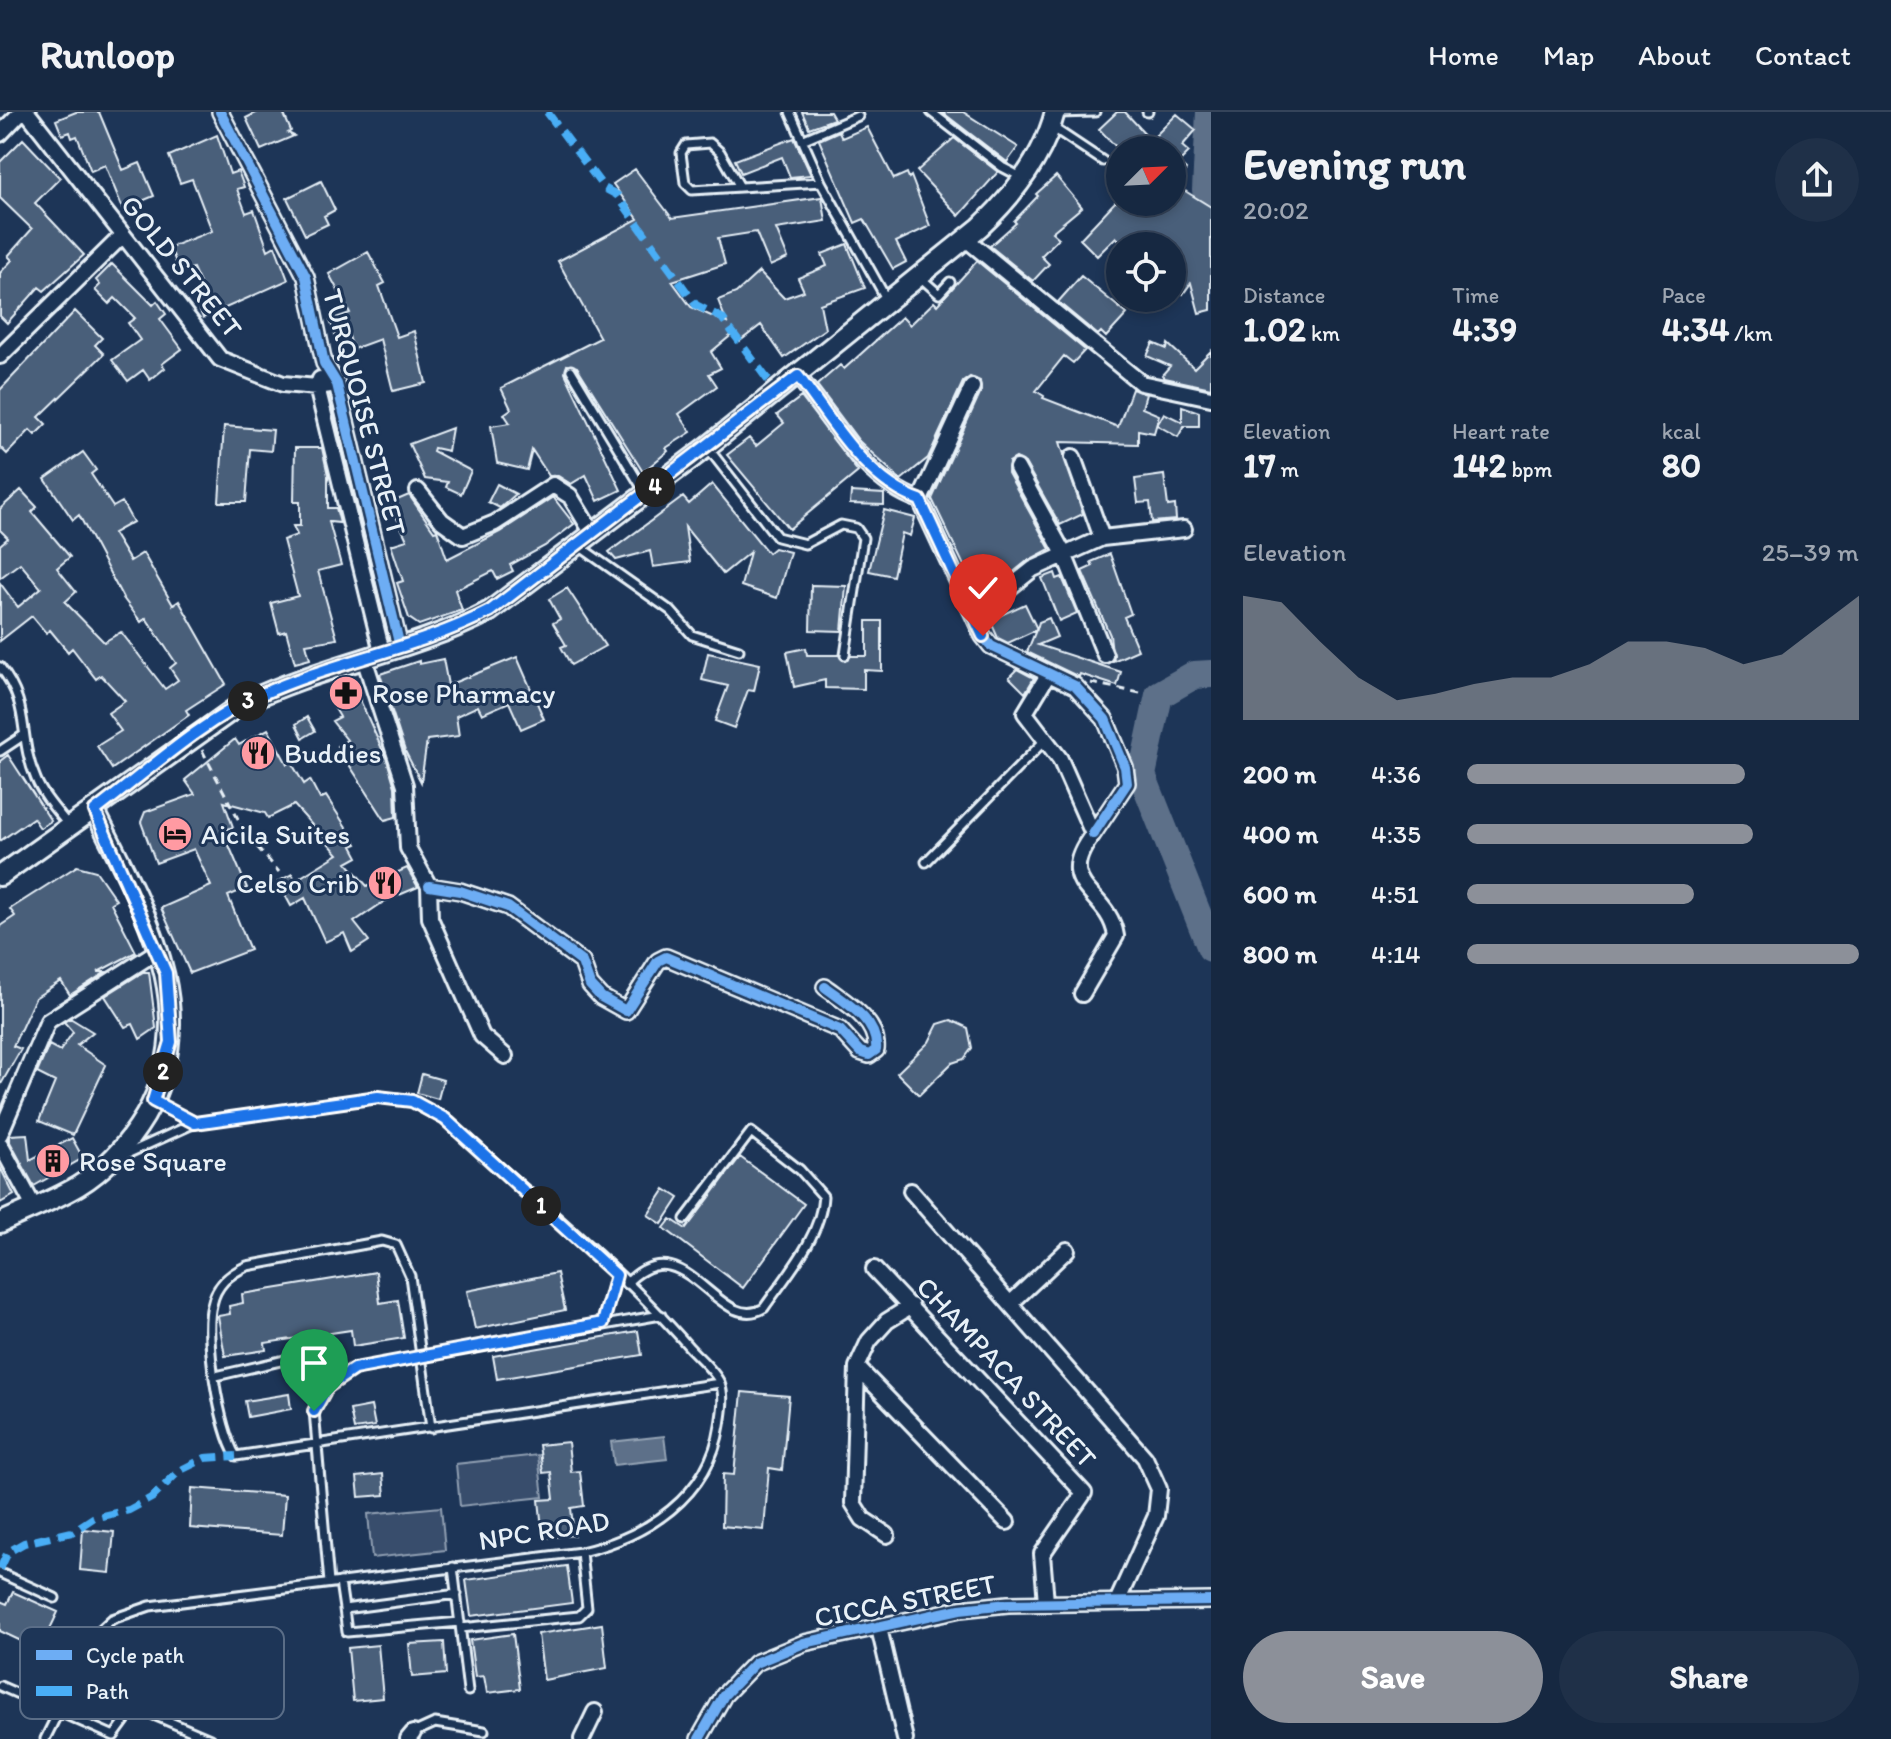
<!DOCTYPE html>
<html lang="en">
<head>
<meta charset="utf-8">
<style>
	:root { --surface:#162841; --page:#1f3048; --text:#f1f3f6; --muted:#9ea6b1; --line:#35445a; --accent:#8c9099 }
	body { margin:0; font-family:Itim,sans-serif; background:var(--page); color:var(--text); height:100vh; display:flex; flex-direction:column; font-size:30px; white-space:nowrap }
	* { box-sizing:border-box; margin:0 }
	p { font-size:26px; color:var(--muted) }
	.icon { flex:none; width:44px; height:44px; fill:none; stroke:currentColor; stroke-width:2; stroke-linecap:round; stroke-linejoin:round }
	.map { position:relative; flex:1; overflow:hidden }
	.sheet { display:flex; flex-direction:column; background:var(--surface); width:680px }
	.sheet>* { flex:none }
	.needle { width:52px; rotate:66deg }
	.fabs { position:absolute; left:1106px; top:24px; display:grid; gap:16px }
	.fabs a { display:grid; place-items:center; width:80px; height:80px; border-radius:50%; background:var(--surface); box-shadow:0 4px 12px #0003,0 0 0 2px var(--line); font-size:40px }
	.pin { position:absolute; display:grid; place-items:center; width:68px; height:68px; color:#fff; margin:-82px -34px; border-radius:50% 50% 50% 0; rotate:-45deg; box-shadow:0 0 8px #0007 }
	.pin .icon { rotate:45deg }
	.km { position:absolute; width:40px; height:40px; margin:-20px; border-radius:50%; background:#222; color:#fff; font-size:22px; line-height:40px; text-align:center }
	.round { display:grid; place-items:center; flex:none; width:84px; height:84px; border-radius:42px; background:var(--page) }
	.overview { display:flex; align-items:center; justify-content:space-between; height:136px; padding:0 32px }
	h1 { font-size:44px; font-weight:700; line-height:60px }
	.figures { display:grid; grid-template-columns:repeat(3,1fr); gap:12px; height:136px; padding:8px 32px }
	.figures div { display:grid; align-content:center }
	.figures b { font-size:34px; font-weight:700 }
	.figures small { font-size:22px; font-weight:400 }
	.figures p { font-size:22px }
	.chart { height:224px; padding:16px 32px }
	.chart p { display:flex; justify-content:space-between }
	.chart svg { width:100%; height:144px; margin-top:8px; fill:var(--accent); opacity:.7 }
	.button { display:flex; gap:16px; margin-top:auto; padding:16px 32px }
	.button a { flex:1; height:92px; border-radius:48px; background:var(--accent); color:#fff; font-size:32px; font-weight:700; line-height:92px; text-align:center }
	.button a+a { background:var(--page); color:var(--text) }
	ul { padding:0 32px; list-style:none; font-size:26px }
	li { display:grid; grid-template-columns:128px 96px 1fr; align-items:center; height:60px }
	li i { height:20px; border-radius:10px; background:var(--accent) }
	header { display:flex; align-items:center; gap:48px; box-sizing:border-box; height:112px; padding:0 40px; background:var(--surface); border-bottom:2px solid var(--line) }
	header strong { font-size:38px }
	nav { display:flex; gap:44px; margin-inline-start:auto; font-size:28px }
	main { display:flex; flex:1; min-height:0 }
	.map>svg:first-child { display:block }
</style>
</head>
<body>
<header>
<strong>Runloop</strong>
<nav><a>Home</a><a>Map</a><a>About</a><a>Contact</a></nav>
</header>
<main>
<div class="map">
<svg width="1211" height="1627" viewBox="0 0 1211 1627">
	<rect width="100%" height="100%" fill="#1d3557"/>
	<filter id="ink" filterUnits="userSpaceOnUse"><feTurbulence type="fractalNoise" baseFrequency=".0125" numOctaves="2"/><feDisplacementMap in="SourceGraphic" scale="16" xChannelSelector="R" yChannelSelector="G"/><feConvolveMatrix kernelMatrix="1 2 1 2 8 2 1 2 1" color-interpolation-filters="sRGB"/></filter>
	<g filter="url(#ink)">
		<path fill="#374d6c" stroke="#909fb2" stroke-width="2" d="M538,1343L543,1385L460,1394L456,1352Z
			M441,1395L445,1438L372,1446L368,1402Z"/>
		<path fill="#5d7089" stroke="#95a4b5" stroke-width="2" d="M664,1324L667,1347L614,1353L611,1330Z"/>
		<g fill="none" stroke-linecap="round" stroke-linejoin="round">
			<path stroke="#5d7089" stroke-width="28" d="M1210,0L1206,78L1211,84
				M1211,562L1194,563L1159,583L1142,663L1211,836"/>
		</g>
		<path fill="#495e7a" stroke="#e8f1f8" stroke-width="2" d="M76,0H99L123,58L140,51L154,84L123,97L105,53L91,59L77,24L72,26L70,20L62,23L56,8Z
			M258,0H283L291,19L288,21L294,24L261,38L246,6Z
			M802,0H830L834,7L809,16Z
			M942,0H963L1018,35L1007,50Z
			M1117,0H1125L1151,28L1177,2L1196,18L1182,34L1189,40L1178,51L1186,58L1177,74L1211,95V198L1199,201L1191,171L1183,182L1172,174V134H1125L1116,125L1097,144L1080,127L1115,90H1172V38H1119L1099,17Z
			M867,15L894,67L907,61L909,66L911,64L930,114L896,130L906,150L893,157L864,107L855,111L819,28L839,19L842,26Z
			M217,23L230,62L238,59L244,75L237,77L246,101L254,98L268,138L275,134L288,168L203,206L194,185L204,180L193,156L180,161L170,135L212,119L192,67L180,71L169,44Z
			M794,26L811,63L790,65L782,45L741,61L735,48Z
			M954,26L998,60L959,104L917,59Z
			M23,27L60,66L35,91L84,143L44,179L39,175L7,211L0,204V161L12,148L8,144L32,117L0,86V50Z
			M635,57L672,106L822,85L826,109L776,117L788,146L770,154L756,120L718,126L725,152L672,169L691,195L727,211L718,188L736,181L759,160L784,186L804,179L798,166L827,154L822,142L847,132L865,176L820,192L825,217L784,246L761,213L740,229L734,221L711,240L721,256L709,262L717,274L679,302L691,320L666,336L668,339L643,360L577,255L567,253L565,261L621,378L598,389L586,363L571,372L558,364H549L532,338L527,358L497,351L491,314L510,311L504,302L511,297L501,276L600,226L558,149L638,107L613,72Z
			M1056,64L1082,95L1052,120L1059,126L1041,144L1049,152L1033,169L990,134L1016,111L1014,109L1038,84L1036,82Z
			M321,69L335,98L324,104L328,112L305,123L287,86Z
			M368,140L385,171L379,174L397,225L414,219L426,271L393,279L380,227L353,237L348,221L336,225L330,208L350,201L329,162Z
			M977,149L1085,238L1073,251L1064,244L1036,279L1044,284L1043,286L1118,315L1132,277L1146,282L1142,296L1159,303L1154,321L1138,318V332L1060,330L1083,402L1060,413L1025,351L1016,346L1009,350L1008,361L1050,437L1027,449L980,487L932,387L981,279L980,269L970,265L963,270L928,346L901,368L859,329L817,273L840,253L844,257L902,205L910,213L934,190L937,193Z
			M112,152L153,193L157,189L166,202L160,207L182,237L162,252L165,256L150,268L143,258L128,269L112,248L140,228L128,211L135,206L115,186L109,192L95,178L100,173L96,168Z
			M1081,164L1127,202L1106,225L1101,220L1098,223L1058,190Z
			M75,199L102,226L95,233L104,242L39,305L46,312L35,323L30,318L7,342L0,335V278Z
			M1153,231L1167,237L1168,232L1194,256L1211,239V276L1165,266L1162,263L1170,254L1147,244Z
			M801,285L858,360L789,417L727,343L749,326L756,334L784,311L777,303Z
			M1182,294L1199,300V314H1184L1178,325L1157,313L1164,301L1182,310Z
			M224,314L273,318L271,339L250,337L246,390H219Z
			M452,316L448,339L434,336L433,339L471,359L461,382L446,375L448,370L425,367L409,332Z
			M295,336H322L328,363V396H336L340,411L329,410L341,453L318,459L337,527L306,532L310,547L295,551L286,519L279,521L271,491L298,484L283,428L297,423L293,414H300V390H294Z
			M83,340L96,358L91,362L113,395L122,390L133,410L113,421L130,449L143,441L173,493L179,489L226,572L186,598L189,603L112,657L97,634L121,619L108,601L125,589L101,563L96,567L72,536L68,540L50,518L46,521L32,504L0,529V471L18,495L41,476L20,451L0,466V433L8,426L0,418V397L21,378L37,395L32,400L70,445L57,456L76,480L65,490L104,530L121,520L165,577L178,568L170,556L176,551L146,506L141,510L123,486L79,403L73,408L45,367Z
			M1164,363L1168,394L1175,393L1176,408L1152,410L1150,390L1138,391L1135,367Z
			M497,372L516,382L500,396L488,390Z
			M712,372L768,441L774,436L790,440L777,486L741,474L750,440L723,462L685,415L690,450L653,455L650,439L616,448L609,440L683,385L689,392Z
			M851,380L884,382V393L850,392Z
			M409,383L434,419L437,418L447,447L500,420L553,385L574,412L545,434L510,453L513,459L497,467L493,459L455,478L462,498L419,513L409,506L397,471L403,469L391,433L407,428L390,391Z
			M884,398L915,406L910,424L902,421L893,464L869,459Z
			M1110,442L1131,502L1124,505L1138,538L1113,549L1110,523L1082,459L1093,454L1091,450Z
			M1055,461L1057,467L1062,465L1077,501L1059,509L1042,466Z
			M811,473L846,474L842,519L810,518Z
			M567,476L605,534L571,553L561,535L566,533L553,511L560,507L549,487Z
			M1025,492L1037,517L1039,510L1049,506L1057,525L1038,533L1121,560L1117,574L1080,562L1079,565L1027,540L1036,518L1008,531L998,526L990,508Z
			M867,509H882V559L864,558V577L825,576V568L794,575L787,540L806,536L807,543H839L845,549L851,544H867Z
			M708,541L760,552L754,579L748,578L734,616L715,609L728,574L702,568Z
			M517,545L544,607L521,617L509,590L482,602L478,594L456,604L459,624L427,628L421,670L405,639L380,562L419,549V552L443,547L448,573Z
			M1017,557L1034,566L1025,581L1009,565Z
			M355,577L387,648L395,675L396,705L385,708L337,634L347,628L332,609L340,605L330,588Z
			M307,605L315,619L303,626L296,612Z
			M268,617L287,652L291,650L304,672L310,668L320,687L326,684L357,732L352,734L358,745L347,751L367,774L407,756L418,775L385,789L354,810L369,829L352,840L344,821L325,830L305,786L291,794L278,770L292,762L296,768L338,742L294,693L268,706L265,701L224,690L233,715L223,719L247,776L228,784L250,838L190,861L161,796L211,774L194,737L156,751L141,710L145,700L195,682L185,668L235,627L239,633Z
			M8,643L51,709L40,716L33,706L0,729V649Z
			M77,754L96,759L116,788L111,791L136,840L98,860H106L70,883L61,869L35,886L13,934L21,937L0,974V814L15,804L10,797Z
			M143,860H149L156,916L140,927L133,912L125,915L105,884Z
			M70,906L93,920L77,933L106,953L73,1023L39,1009L55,970L37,961L49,933L60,939L73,920L64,910Z
			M951,908L968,916L972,936L964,947L952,951L919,983L897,961L929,930L938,912Z
			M422,962L443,968L438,987L417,981Z
			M27,1022L30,1048L72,1026L83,1046L34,1074L10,1030V1023Z
			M740,1045L804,1092L743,1176L664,1116L671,1107L686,1117Z
			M0,1055L14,1083L0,1091Z
			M665,1077L679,1086L662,1112L648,1103Z
			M376,1160L380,1191L398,1188L404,1226L353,1234L351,1218L265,1231L266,1238L225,1244L218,1204L230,1202L229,1194L243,1191L242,1182Z
			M557,1161L565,1198L475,1217L467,1179Z
			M638,1219L642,1243L497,1267L493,1244Z
			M742,1280L789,1284L782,1358L769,1356L764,1418L722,1414L723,1362L734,1363Z
			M289,1282L291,1297L248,1305L245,1289Z
			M371,1294L375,1314L354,1317L350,1298Z
			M568,1330L571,1360L580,1359L584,1394L571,1396L574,1423L543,1426L539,1388L554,1387L551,1360L543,1361L539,1333Z
			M383,1362L385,1383L359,1385L357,1365Z
			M192,1376L285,1383L282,1423L190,1416Z
			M83,1417L114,1420L110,1461L80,1458Z
			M567,1454L572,1491L471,1504L466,1468Z
			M13,1480L58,1500L40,1538L0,1519V1489L7,1492Z
			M602,1512L607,1556L544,1568L538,1522Z
			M513,1522L520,1577L487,1581L484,1564L475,1565L470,1528Z
			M444,1530L446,1562L412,1565L409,1532Z
			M378,1533L383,1586L353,1589L348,1536Z"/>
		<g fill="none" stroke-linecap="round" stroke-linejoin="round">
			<g stroke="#e8f1f8" stroke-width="13">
				<path id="service" d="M790,0L821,70L888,190
					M931,0L1002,55L1023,66
					M1147,0H1148
					M1058,1L1095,0
					M1052,15L1103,49
					M802,28L858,4
					M740,75L720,40L710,31L686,33L681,41L685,71L692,78L821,70
					M921,166L939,182L950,170
					M571,258L644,379
					M708,336L777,425L805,432L841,413L856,416L863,426L845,543
					M579,434L671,499L692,523L739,538
					M0,555C32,595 17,624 36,667C43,684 57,699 69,714
					M0,639L24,623
					M926,750L1046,627
					M154,990L195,1011
					M626,1172C685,1110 717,1224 764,1196C786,1164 821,1125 823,1084L800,1058L751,1020L685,1107
					M603,1211L616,1163
					M216,1264L315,1241
					M431,1316L410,1164L396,1133L382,1129L247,1154C229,1162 216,1173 212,1193C204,1223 219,1318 236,1344L720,1271
					M453,1455L468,1579
					M0,1461L55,1486
					M340,1470L344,1497L457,1482
					M329,1471L314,1299C323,1278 334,1268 354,1257L661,1203
					M344,1497L347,1520L460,1510
					M461,1516L579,1504L587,1496L581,1440
					M0,1574L114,1624L135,1595L210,1627
					M413,1621L435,1611L484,1619
					M45,1627L98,1520L112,1507L150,1494L581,1440C646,1425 709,1385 720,1313C722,1301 725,1284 720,1271C715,1259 698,1245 689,1235C618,1153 525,1079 445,1007L412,989L378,985L195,1011L120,1045"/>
			</g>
			<g stroke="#e8f1f8" stroke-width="20">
				<path id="minor" d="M27,0L220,247L283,272L317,275L337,272
					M220,0L306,165L324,251L337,272L400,535
					M0,22L21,0
					M966,127L1141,271L1211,286
					M0,244L123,123
					M798,264C832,308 865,370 920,388L983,524L991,534L1075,574L1105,607L1125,655L1127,671L1093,722
					M320,267L317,275L382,540
					M1073,345L1102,426
					M1017,356L1064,442L1105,543
					M418,379L442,409L463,424L495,411L553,373L570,384L593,422
					M920,388L972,275
					M974,504L1033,457L1102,426L1184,417
					M364,546L405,673L408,736L429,774L430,806L482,924L505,944
					M1049,561L1025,601L1060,647L1093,722C1051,776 1109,778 1116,824L1082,882
					M429,774L460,779L508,795L582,850L590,873L601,885L626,899L658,849L666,845L840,918L860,940L869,943L876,938C879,909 845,890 825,875
					M0,1022L48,909L159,838
					M0,1032L34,1095
					M911,1079L1145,1346L1159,1377L1156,1404L1117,1490
					M874,1157L1084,1381L1042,1442L1046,1490
					M1011,1191L1067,1138
					M857,1255L1007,1410
					M887,1423L863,1407L853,1391L857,1255L869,1229L887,1209L911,1194
					M879,1516L905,1627
					M408,1627L413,1621
					M582,1627L595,1600
					M699,1627L724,1583L755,1551L804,1531L960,1497L1008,1492L1211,1489"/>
			</g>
			<g stroke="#e8f1f8" stroke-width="24">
				<path id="secondary" d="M0,764L240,593C320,553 411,540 490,499L707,335L980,115C1014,83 1043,46 1055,0
					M0,1111C25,1099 53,1089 78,1074C106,1057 128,1032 145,1004C206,898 143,797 95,699"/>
			</g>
			<path stroke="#e8f1f8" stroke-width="3" stroke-dasharray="8 6" stroke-linecap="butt" d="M1091,571L1145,582
				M202,638L246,722L279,760"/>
			<use href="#service" stroke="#1d3557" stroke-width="7"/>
			<use href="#minor" stroke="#1d3557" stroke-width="14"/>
			<use href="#secondary" stroke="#1d3557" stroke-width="18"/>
			<path stroke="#49aef6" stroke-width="8" stroke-dasharray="16 8" stroke-linecap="butt" d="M547,0L604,76L617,83L696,193L722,206L776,279
				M0,1457L8,1440L24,1431L72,1420L93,1406L129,1398L153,1385L179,1359L205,1346L236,1344"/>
			<g stroke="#1d3557" stroke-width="15">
				<path id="cycleway" d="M220,0L306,165L324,251L337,272L400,535
					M798,264C832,308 865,370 920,388L983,524L991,534L1075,574L1105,607L1125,655L1127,671L1093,722
					M429,774L460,779L508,795L582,850L590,873L601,885L626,899L658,849L666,845L840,918L860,940L869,943L876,938C879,909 845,890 825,875
					M699,1627L724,1583L755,1551L804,1531L960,1497L1008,1492L1211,1489"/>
			</g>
			<use href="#cycleway" stroke="#6dadf4" stroke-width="10"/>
		</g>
	</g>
	<g fill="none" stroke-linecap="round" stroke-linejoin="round" filter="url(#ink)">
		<g stroke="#fff" stroke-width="16">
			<path id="route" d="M314,1299L327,1275L354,1257L603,1211L616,1163L445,1007L412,989L378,985L195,1011L153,989L171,930L166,861L95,699C148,659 200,610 260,583C335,549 417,537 490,499L798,264C832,308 865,369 920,388L983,524"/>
		</g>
		<use href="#route" stroke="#1a73e8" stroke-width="10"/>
	</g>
	<defs>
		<g id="pharmacy-disc" transform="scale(1.8)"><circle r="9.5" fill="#ff9aa2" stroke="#1d3557"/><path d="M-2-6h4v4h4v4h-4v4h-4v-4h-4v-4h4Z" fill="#111"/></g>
		<g id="restaurant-disc" transform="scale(1.8)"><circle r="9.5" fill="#ff9aa2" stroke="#1d3557"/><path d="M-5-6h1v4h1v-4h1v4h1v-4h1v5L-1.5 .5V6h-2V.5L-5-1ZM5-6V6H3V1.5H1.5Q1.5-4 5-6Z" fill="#111"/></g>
		<g id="hotel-disc" transform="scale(1.8)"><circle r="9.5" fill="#ff9aa2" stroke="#1d3557"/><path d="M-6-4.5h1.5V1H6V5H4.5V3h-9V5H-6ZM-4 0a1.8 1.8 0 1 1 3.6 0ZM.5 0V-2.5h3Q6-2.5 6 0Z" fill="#111"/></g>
		<g id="building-disc" transform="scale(1.8)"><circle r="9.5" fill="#ff9aa2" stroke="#1d3557"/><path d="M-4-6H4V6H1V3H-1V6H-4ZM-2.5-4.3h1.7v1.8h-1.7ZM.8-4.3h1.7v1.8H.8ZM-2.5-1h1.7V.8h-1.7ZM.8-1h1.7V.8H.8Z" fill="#111"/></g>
	</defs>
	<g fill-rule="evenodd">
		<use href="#pharmacy-disc" x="346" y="581"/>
		<use href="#restaurant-disc" x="258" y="641"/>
		<use href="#hotel-disc" x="175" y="722"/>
		<use href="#restaurant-disc" x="385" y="771"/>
		<use href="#building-disc" x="53" y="1049"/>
	</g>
	<g text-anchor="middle" stroke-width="6" stroke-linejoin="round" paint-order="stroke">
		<g font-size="28" fill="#e8f1f8" stroke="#1d3557">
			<text transform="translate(182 154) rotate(51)" y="10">GOLD STREET</text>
			<text transform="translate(365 300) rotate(75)" y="10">TURQUOISE STREET</text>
			<text transform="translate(1007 1260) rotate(47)" y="10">CHAMPACA STREET</text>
			<text transform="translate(544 1418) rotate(-9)" y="10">NPC ROAD</text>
			<text transform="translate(905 1488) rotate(-11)" y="10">CICCA STREET</text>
		</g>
		<g font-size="28" fill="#e8f1f8" stroke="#1d3557" text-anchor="start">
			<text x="372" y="591">Rose Pharmacy</text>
			<text x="284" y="651">Buddies</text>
			<text x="201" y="732">Aicila Suites</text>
			<text x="359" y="781" text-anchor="end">Celso Crib</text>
			<text x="79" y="1059">Rose Square</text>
		</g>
	</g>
	<rect x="20" y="1515" width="264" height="92" rx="12" fill="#1d3557" stroke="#5a6d87" stroke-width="2"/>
	<rect x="36" y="1538" width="36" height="10" fill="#6dadf4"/>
	<rect x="36" y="1574" width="36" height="10" fill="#49aef6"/>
	<g font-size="22" fill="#e8f1f8">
		<text x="86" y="1551">Cycle path</text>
		<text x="86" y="1587">Path</text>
	</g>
</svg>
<div class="fabs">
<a><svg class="needle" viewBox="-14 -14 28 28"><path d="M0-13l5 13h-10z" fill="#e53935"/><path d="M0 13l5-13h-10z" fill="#9ea6b1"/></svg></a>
<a><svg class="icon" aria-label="locate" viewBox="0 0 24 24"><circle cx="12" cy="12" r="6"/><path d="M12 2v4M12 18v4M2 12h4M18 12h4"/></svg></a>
</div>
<div class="pin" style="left:314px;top:1299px;background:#1e9e55"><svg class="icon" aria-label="arrive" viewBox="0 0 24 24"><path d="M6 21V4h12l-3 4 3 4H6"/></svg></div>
<div class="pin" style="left:983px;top:524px;background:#d93025"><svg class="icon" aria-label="check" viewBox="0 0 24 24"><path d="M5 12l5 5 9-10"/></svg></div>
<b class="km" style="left:541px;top:1094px">1</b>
<b class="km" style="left:163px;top:960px">2</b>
<b class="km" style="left:248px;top:589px">3</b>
<b class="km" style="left:655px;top:375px">4</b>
</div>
<section class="sheet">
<div class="overview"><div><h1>Evening run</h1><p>20:02</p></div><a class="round"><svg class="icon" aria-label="share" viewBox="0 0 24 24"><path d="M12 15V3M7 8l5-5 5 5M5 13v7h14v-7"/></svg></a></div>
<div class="figures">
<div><p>Distance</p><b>1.02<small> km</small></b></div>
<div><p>Time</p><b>4:39</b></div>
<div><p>Pace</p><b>4:34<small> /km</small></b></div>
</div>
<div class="figures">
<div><p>Elevation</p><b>17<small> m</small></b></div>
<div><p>Heart rate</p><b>142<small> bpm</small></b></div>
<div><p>kcal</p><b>80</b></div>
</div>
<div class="chart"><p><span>Elevation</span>25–39 m</p>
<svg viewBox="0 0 160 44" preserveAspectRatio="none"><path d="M0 44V6L10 8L20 20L30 31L40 38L50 36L60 33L70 31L80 31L90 27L100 20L110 20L120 22L130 27L140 24L150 15L160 6V44z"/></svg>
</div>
<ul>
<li><b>200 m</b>4:36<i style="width:71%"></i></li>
<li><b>400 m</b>4:35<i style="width:73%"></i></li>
<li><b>600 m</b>4:51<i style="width:58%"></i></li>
<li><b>800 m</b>4:14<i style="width:100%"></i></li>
</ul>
<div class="button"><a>Save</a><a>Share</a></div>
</section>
</main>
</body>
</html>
